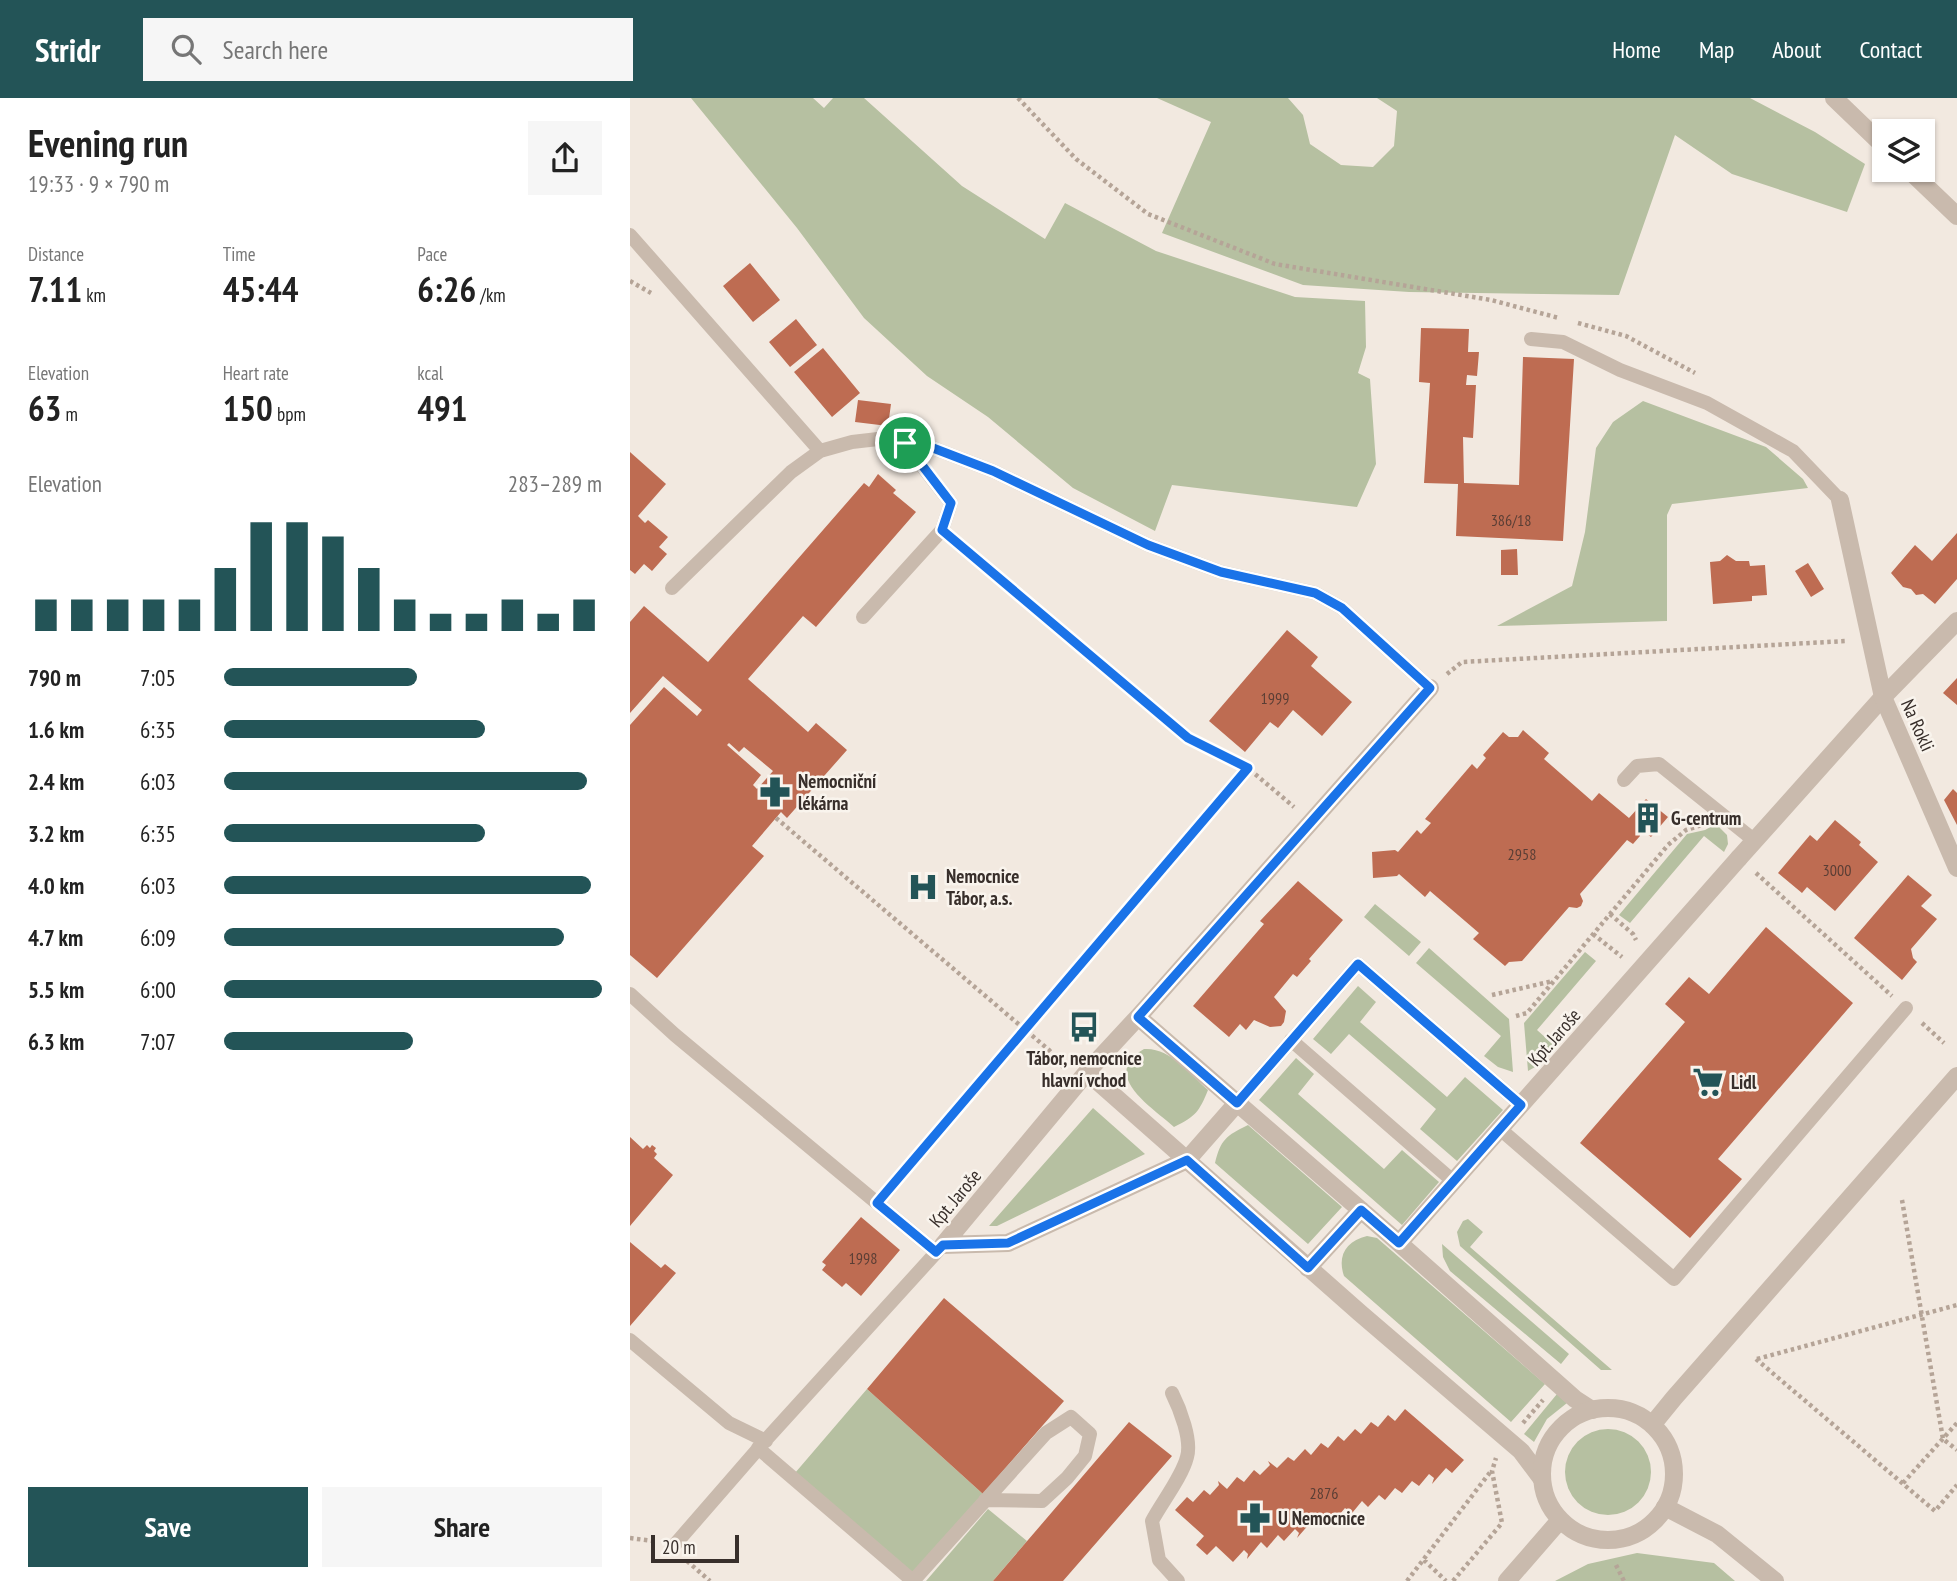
<!DOCTYPE html>
<html lang="en">
<head>
<meta charset="utf-8">
<style>
	:root { --surface:#fff; --page:#f6f6f6; --text:#222; --muted:#767676; --accent:#235457 }
	body { margin:0; font-family:"PT Sans Narrow",sans-serif; background:var(--page); color:var(--text); height:100vh; display:flex; flex-direction:column; font-size:26px; white-space:nowrap }
	* { box-sizing:border-box; margin:0 }
	p { font-size:23px; color:var(--muted) }
	.icon { flex:none; width:38px; height:38px; fill:none; stroke:currentColor; stroke-width:2; stroke-linecap:round; stroke-linejoin:round }
	.map { position:relative; flex:1; overflow:hidden }
	.drawer { display:flex; flex-direction:column; background:var(--surface); width:630px }
	.drawer>* { flex:none }
	.buttons { position:absolute; left:1242px; top:21px; display:grid; gap:14px }
	.buttons a { display:grid; place-items:center; width:63px; height:63px; border-radius:0px; background:var(--surface); box-shadow:0 2px 5px #0004; font-size:35px }
	.scale { position:absolute; left:21px; bottom:18px; width:88px; box-sizing:border-box; padding-left:7px; border:4px solid #382f2b; border-top:0; font-size:19px; line-height:24px; white-space:nowrap; color:#382f2b; -webkit-text-stroke:5px #f9f4ed; paint-order:stroke }
	.pin { position:absolute; display:grid; place-items:center; width:60px; height:60px; color:#fff; margin:-30px; border:4px solid #fff; border-radius:50%; box-shadow:0 2px 7px #0007 }
	.round { display:grid; place-items:center; flex:none; width:74px; height:74px; border-radius:0px; background:var(--page) }
	.head { display:flex; align-items:center; justify-content:space-between; height:119px; padding:0 28px }
	h1 { font-size:38px; font-weight:600; line-height:52px }
	.figures { display:grid; grid-template-columns:repeat(3,1fr); gap:10px; height:119px; padding:7px 28px }
	.figures div { display:grid; align-content:center }
	.figures b { font-size:35px; font-weight:600 }
	.figures small { font-size:19px; font-weight:400 }
	.figures p { font-size:19px }
	.chart { height:196px; padding:14px 28px }
	.chart p { display:flex; justify-content:space-between }
	.chart svg { width:100%; height:126px; margin-top:7px; stroke:var(--accent); stroke-width:6 }
	.action { display:flex; gap:14px; margin-top:auto; padding:14px 28px }
	.action a { flex:1; height:80px; border-radius:0px; background:var(--accent); color:#fff; font-size:28px; font-weight:600; line-height:80px; text-align:center }
	.action a+a { background:var(--page); color:var(--text) }
	ul { padding:0 28px; list-style:none; font-size:23px }
	li { display:grid; grid-template-columns:112px 84px 1fr; align-items:center; height:52px }
	li i { height:18px; border-radius:9px; background:var(--accent) }
	header { display:flex; align-items:center; gap:42px; box-sizing:border-box; height:98px; padding:0 35px; background:var(--accent); color:#fff }
	header strong { font-size:33px }
	nav { display:flex; gap:38px; margin-inline-start:auto; font-size:24px }
	.search { width:490px; height:63px; background:var(--page); display:flex; align-items:center; gap:18px; box-sizing:border-box; padding:0 24px; border-radius:0px; color:var(--muted); font-size:26px }
	main { display:flex; flex:1; min-height:0 }
	.map>svg:first-child { display:block }
</style>
</head>
<body>
<header>
<strong>Stridr</strong>
<div class="search"><svg class="icon" aria-label="search" viewBox="0 0 24 24"><circle cx="10" cy="10" r="6"/><path d="M15 15l6 6"/></svg>Search here</div>
<nav><a>Home</a><a>Map</a><a>About</a><a>Contact</a></nav>
</header>
<main>
<section class="drawer">
<div class="head"><div><h1>Evening run</h1><p>19:33 · 9 × 790 m</p></div><a class="round"><svg class="icon" aria-label="share" viewBox="0 0 24 24"><path d="M12 15V3M7 8l5-5 5 5M5 13v7h14v-7"/></svg></a></div>
<div class="figures">
<div><p>Distance</p><b>7.11<small> km</small></b></div>
<div><p>Time</p><b>45:44</b></div>
<div><p>Pace</p><b>6:26<small> /km</small></b></div>
</div>
<div class="figures">
<div><p>Elevation</p><b>63<small> m</small></b></div>
<div><p>Heart rate</p><b>150<small> bpm</small></b></div>
<div><p>kcal</p><b>491</b></div>
</div>
<div class="chart"><p><span>Elevation</span>283–289 m</p>
<svg viewBox="0 0 160 44" preserveAspectRatio="none"><path d="M5 44V33M15 44V33M25 44V33M35 44V33M45 44V33M55 44V22M65 44V6M75 44V6M85 44V11M95 44V22M105 44V33M115 44V38M125 44V38M135 44V33M145 44V38M155 44V33"/></svg>
</div>
<ul>
<li><b>790 m</b>7:05<i style="width:51%"></i></li>
<li><b>1.6 km</b>6:35<i style="width:69%"></i></li>
<li><b>2.4 km</b>6:03<i style="width:96%"></i></li>
<li><b>3.2 km</b>6:35<i style="width:69%"></i></li>
<li><b>4.0 km</b>6:03<i style="width:97%"></i></li>
<li><b>4.7 km</b>6:09<i style="width:90%"></i></li>
<li><b>5.5 km</b>6:00<i style="width:100%"></i></li>
<li><b>6.3 km</b>7:07<i style="width:50%"></i></li>
</ul>
<div class="action"><a>Save</a><a>Share</a></div>
</section>
<div class="map">
<svg width="1327" height="1483" viewBox="0 0 1327 1483">
	<rect width="100%" height="100%" fill="#f2e9e0"/>
	<path fill="#b6c0a1" d="M61,0H183L194,10L203,0H234L332,88L415,141L435,105L526,153L665,199L735,203L736,249L728,275L740,281L746,366L727,409L542,387L525,433L443,390L358,319L297,278L234,220L167,130Z
		M527,0H658L673,17L680,46L711,67L743,69L764,48L767,13L747,0H1120L1185,34L1235,66L1217,114L1102,76L1045,37L989,197L779,194L673,187L532,135L581,24Z
		M1013,303L1136,349L1173,381L1178,390L1042,406L1037,417V523L867,528L942,488L955,434L966,350L983,324Z
		M1086,726L1097,737L1098,746L1094,754L1074,738L1000,825L989,817L1057,736L1075,732Z
		M745,806L791,844L779,858L734,819Z
		M799,850L879,921L883,974L868,969L854,958L871,938L786,865Z
		M955,854L966,863L907,932L926,949L914,964L898,973L894,925Z
		M728,888L746,904L730,924L817,999L835,979L873,1012L827,1063L790,1031L806,1011L719,936L701,956L683,941Z
		M514,951C540,949 560,976 578,992C569,1014 566,1018 544,1029C522,1009 469,977 514,951Z
		M666,960L684,976L668,996L754,1071L772,1052L809,1084L772,1127L629,1002Z
		M463,1010L515,1056L367,1128H359Z
		M618,1027L712,1109L678,1146L585,1065C591,1041 596,1038 618,1027Z
		M838,1121L853,1134L840,1149L982,1272H971L830,1148L827,1134L833,1123Z
		M737,1138L747,1140L915,1286L881,1324L714,1178C707,1158 716,1143 737,1138Z
		M812,1146L939,1256L931,1266L820,1173L813,1159Z
		M237,1291L353,1396L283,1476L165,1375Z
		M927,1296L937,1305L917,1321L904,1344L894,1336Z
		M935 1374a43 43 0 1 1 86 0a43 43 0 1 1-86 0Z
		M358,1411L397,1443L363,1483H296Z
		M1007,1455L1084,1465L1105,1483H925L958,1466Z"/>
	<path fill="#be6c52" fill-rule="evenodd" d="M120,165L150,202L123,224L93,188Z
		M166,221L187,247L160,269L139,244Z
		M791,230L839,231L838,254H849L847,278L837,277L836,287H846L843,340L833,339L834,385L889,387L893,259L944,261L933,443L826,438L828,386L794,385L800,285L789,284Z
		M193,250L230,295L202,319L164,274Z
		M228,302L261,306L258,328L225,324Z
		M0,354L36,386L8,418L15,425L18,422L38,439L29,449L37,456L22,473L14,466L5,476L0,472Z
		M248,376L266,392L263,395L286,414L186,529L173,518L118,581L178,634L186,625L217,652L157,720L151,714L122,748L134,758L27,880L0,857V627L34,589L67,618L72,612L33,578L0,615V524L14,508L78,564L234,385L239,389ZM99,645L109,654L114,649L143,673L127,691L123,687L131,677L97,647Z
		M1327,435V481L1305,506L1293,496L1286,497L1281,491L1273,489L1261,475L1285,447L1302,463Z
		M887,451L888,477H871V452Z
		M1097,457L1106,463H1119L1120,468L1135,467L1137,497L1122,498V503L1083,506L1080,464L1090,463Z
		M1178,465L1194,491L1181,499L1165,473Z
		M657,532L688,559L681,568L722,604L692,638L663,612L648,630L640,624L615,654L579,623Z
		M1327,580V607L1313,595Z
		M893,632L919,655L914,661L962,703L969,695L999,720L1016,701L1038,719L1021,739L1009,730L1010,738L1003,746L997,742L950,796L953,803L951,808L947,810L939,809L892,863L879,864L875,868L843,841L849,835L800,793L795,799L769,776L767,778L743,780L742,754L765,752L768,754L787,732L791,736L801,725L795,721L842,666L847,671L856,660L853,657L873,634L879,639H888Z
		M1323,691L1327,695V727L1314,702Z
		M1205,722L1231,744L1229,747L1248,764L1205,813L1177,789L1172,795L1148,775L1180,737L1187,743Z
		M1278,777L1302,797L1291,808L1307,821L1281,851L1283,860L1287,864L1272,882L1224,840Z
		M668,783L713,822L679,861L681,863L667,879L663,876L644,899L656,913L654,924L651,928L640,929L624,922L616,932L610,926L599,939L563,908L634,826L630,823Z
		M1136,829L1223,905L1088,1061L1112,1081L1060,1140L950,1045L1055,924L1035,906L1059,879L1079,896Z
		M0,1039L13,1051L17,1047L20,1050L22,1047L26,1050L24,1053L27,1056L24,1060L43,1077L0,1128Z
		M231,1119L270,1152L231,1198L216,1185L212,1189L192,1172L196,1167L192,1164Z
		M0,1144L31,1170L35,1166L46,1175L0,1228Z
		M314,1200L434,1303L353,1396L237,1291Z
		M775,1311L834,1362L822,1375L816,1370L802,1386L804,1380L799,1376L789,1388L782,1383L772,1395L765,1390L755,1402L749,1397L738,1409L732,1403L718,1420L720,1414L715,1410L704,1423L698,1417L688,1429L681,1424L667,1440L669,1435L665,1431L654,1443L648,1437L637,1450L631,1444L617,1461L618,1456L614,1452L603,1464L586,1448L577,1457L566,1447L574,1438L545,1412L557,1399L563,1404L574,1392L580,1397L589,1387L588,1383L597,1391L607,1379L614,1384L624,1372L630,1377L640,1367L638,1363L647,1370L658,1359L664,1363L675,1351L681,1357L691,1345L698,1350L708,1338L714,1343L725,1331L731,1336L741,1324L748,1329L758,1317L765,1323Z
		M499,1324L542,1358L433,1483H363Z"/>
	<g fill="none" stroke-linecap="round" stroke-linejoin="round">
		<path stroke="#b5a497" stroke-width="4.5" stroke-dasharray="3.5 3.5" stroke-linecap="butt" d="M388,0L446,61L518,116L645,166L861,202L929,220
			M0,183L21,195
			M948,225L996,238L1065,275
			M326,444L558,640L618,670
			M817,576L832,564L1216,543
			M146,720L419,952L433,969
			M1126,775L1262,898
			M980,816L1003,836L1006,842
			M963,836L992,859
			M862,897L923,883
			M886,918L897,915L1038,747L1056,732L1072,727
			M1292,925L1314,945
			M261,1089L618,670L664,709
			M1272,1102L1313,1341L1327,1352
			M1126,1261L1305,1413L1327,1387
			M1127,1261L1327,1207
			M893,1325L913,1302
			M1273,1385L1327,1325
			M0,1440L23,1443
			M794,1462L816,1483
			M57,1463L80,1483
			M986,1467L994,1483
			M777,1483L861,1373
			M823,1483L872,1425L862,1373L866,1360"/>
		<path stroke="#c9baad" stroke-width="14" d="M0,137L190,353
			M901,241L933,244L990,272L1077,305L1163,353L1210,402
			M42,490L161,374L190,353L222,344L248,341L303,350L363,373L518,447L591,474L685,495L712,510L800,590
			M233,519L312,432L321,405L275,346
			M994,682L1007,668L1029,666L1125,743
			M0,896L45,937L306,1154
			M661,942L823,1083
			M607,1005L728,866L891,1007
			M870,1031L1044,1181L1276,910
			M0,1242L99,1325L136,1343
			M542,1295C550,1311 562,1342 557,1359C552,1379 532,1404 522,1423L529,1462L548,1483
			M128,1350L283,1483
			M41,1451L134,1344L313,1147
			M283,1483L416,1335L441,1319L460,1336L455,1358L437,1380L412,1403L355,1402"/>
		<path stroke="#c9baad" stroke-width="18" d="M1109,760L1253,599"/>
		<path stroke="#c9baad" stroke-width="18" d="M1204,0L1255,49
			M1279,72L1327,118
			M1210,402L1253,599L1327,770
			M1253,599L1327,523
			M508,919L769,1145L945,1301L962,1312
			M457,974L730,1215L891,1353L912,1381
			M769,1145L1109,760
			M313,1147L457,974L508,919L800,590
			M313,1147L378,1145L557,1062L607,1005
			M678,1170L731,1112
			M1035,1409L1087,1436L1145,1483"/>
		<path stroke="#c9baad" stroke-width="18" d="M912 1376a66 66 0 1 1 132 0a66 66 0 1 1-132 0Z
			M1022,1327L1044,1300L1327,978
			M877,1483L930,1422"/>
	</g>
	<g fill="none" stroke-linecap="round" stroke-linejoin="round">
		<g stroke="#fff" stroke-width="14">
			<path id="route" d="M275,345L303,350L363,373L518,447L591,474L685,495L712,510L800,590L508,919L607,1005L728,866L891,1007L769,1145L731,1112L678,1170L557,1062L378,1145L313,1147L306,1154L247,1105L618,670L558,640L312,432L321,405Z"/>
		</g>
		<use href="#route" stroke="#1a73e8" stroke-width="9"/>
	</g>
	<defs>
		<g id="pharmacy-bare" transform="scale(2.415)"><path d="M-2-6h4v4h4v4h-4v4h-4v-4h-4v-4h4Z" fill="#235457" stroke="#f9f4ed" stroke-width="2.5" paint-order="stroke"/></g>
		<g id="building-bare" transform="scale(2.415)"><path d="M-4-6H4V6H1V3H-1V6H-4ZM-2.5-4.3h1.7v1.8h-1.7ZM.8-4.3h1.7v1.8H.8ZM-2.5-1h1.7V.8h-1.7ZM.8-1h1.7V.8H.8Z" fill="#235457" stroke="#f9f4ed" stroke-width="2.5" paint-order="stroke"/></g>
		<g id="hospital-bare" transform="scale(2.415)"><path d="M-5-5h3v3.5h4V-5h3V5h-3V1.5h-4V5h-3Z" fill="#235457" stroke="#f9f4ed" stroke-width="2.5" paint-order="stroke"/></g>
		<g id="bus-bare" transform="scale(2.415)"><path d="M-5-6H5V4H4V6H2V4H-2V6H-4V4H-5ZM-3.5-4V0h7V-4ZM-3.5 1.2v1.5H-2V1.2ZM2 1.2v1.5H3.5V1.2Z" fill="#235457" stroke="#f9f4ed" stroke-width="2.5" paint-order="stroke"/></g>
		<g id="supermarket-bare" transform="scale(2.415)"><path d="M-6-5.5h2.5l.6 2H6L4.5 2H-2.5L-4.4-4H-6ZM-1.5 3.2a1.3 1.3 0 1 0 .1 0ZM3 3.2a1.3 1.3 0 1 0 .1 0Z" fill="#235457" stroke="#f9f4ed" stroke-width="2.5" paint-order="stroke"/></g>
	</defs>
	<g fill-rule="evenodd">
		<use href="#pharmacy-bare" x="145" y="694"/>
		<use href="#building-bare" x="1018" y="720"/>
		<use href="#hospital-bare" x="293" y="789"/>
		<use href="#bus-bare" x="454" y="929"/>
		<use href="#supermarket-bare" x="1078" y="984"/>
		<use href="#pharmacy-bare" x="625" y="1420"/>
	</g>
	<g text-anchor="middle" stroke-width="5" stroke-linejoin="round" paint-order="stroke">
		<g font-size="16" fill="#5a3e35">
			<text x="881" y="428">386/18</text>
			<text x="645" y="606">1999</text>
			<text x="892" y="762">2958</text>
			<text x="1207" y="778">3000</text>
			<text x="233" y="1166">1998</text>
			<text x="694" y="1401">2876</text>
		</g>
		<g font-size="19" fill="#382f2b" stroke="#f9f4ed">
			<text transform="translate(1288 627) rotate(66)" y="7">Na Rokli</text>
			<text transform="translate(924 939) rotate(-49)" y="7">Kpt. Jaroše</text>
			<text transform="translate(325 1100) rotate(-50)" y="7">Kpt. Jaroše</text>
		</g>
		<g font-size="19" font-weight="bold" fill="#382f2b" stroke="#f9f4ed" text-anchor="start">
			<text x="168" y="690">Nemocniční<tspan x="168" dy="22">lékárna</tspan></text>
			<text x="1041" y="727">G-centrum</text>
			<text x="316" y="785">Nemocnice<tspan x="316" dy="22">Tábor, a.s.</tspan></text>
			<text x="454" y="967" text-anchor="middle">Tábor, nemocnice<tspan x="454" dy="22">hlavní vchod</tspan></text>
			<text x="1101" y="991">Lidl</text>
			<text x="648" y="1427">U Nemocnice</text>
		</g>
	</g>
</svg>
<div class="buttons">
<a><svg class="icon" aria-label="layers" viewBox="0 0 24 24"><path d="M12 4l9 5-9 5-9-5zM3 14l9 5 9-5"/></svg></a>
</div>
<div class="scale">20 m</div>
<div class="pin" style="left:275px;top:345px;background:#1e9e55"><svg class="icon" aria-label="arrive" viewBox="0 0 24 24"><path d="M6 21V4h12l-3 4 3 4H6"/></svg></div>
</div>
</main>
</body>
</html>
